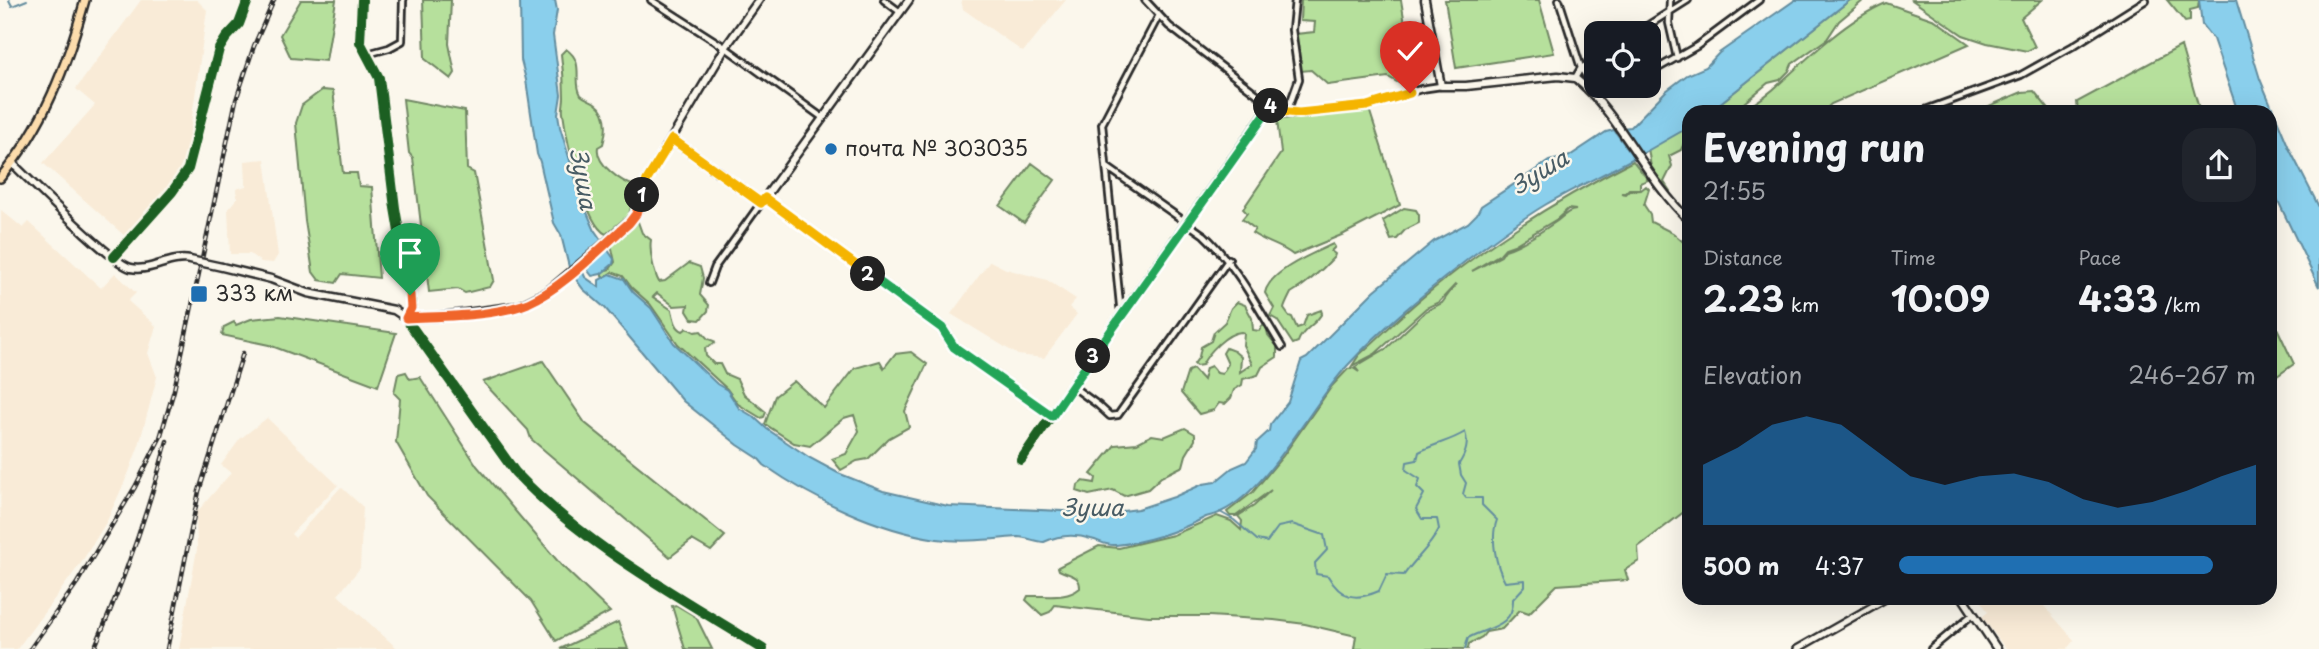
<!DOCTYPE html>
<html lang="en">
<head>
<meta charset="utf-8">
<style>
	:root { --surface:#171b24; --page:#20242c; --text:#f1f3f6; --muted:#9ea1a6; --accent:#1f6fb2 }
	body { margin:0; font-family:"Playpen Sans",sans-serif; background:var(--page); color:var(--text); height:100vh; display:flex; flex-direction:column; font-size:26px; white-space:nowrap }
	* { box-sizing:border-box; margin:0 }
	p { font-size:23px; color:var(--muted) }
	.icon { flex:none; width:38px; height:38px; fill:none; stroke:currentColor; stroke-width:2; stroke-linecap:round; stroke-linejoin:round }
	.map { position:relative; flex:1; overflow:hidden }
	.sheet { position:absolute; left:1682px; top:105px; width:595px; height:500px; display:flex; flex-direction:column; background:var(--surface); border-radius:21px; box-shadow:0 7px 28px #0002 }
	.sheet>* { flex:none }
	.controls { position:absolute; left:1584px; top:21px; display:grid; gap:14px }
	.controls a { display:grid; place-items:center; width:77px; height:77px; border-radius:14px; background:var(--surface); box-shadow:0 7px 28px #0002; font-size:35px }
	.pin { position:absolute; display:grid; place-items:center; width:60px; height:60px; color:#fff; margin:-72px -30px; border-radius:50% 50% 50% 0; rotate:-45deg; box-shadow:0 0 7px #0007 }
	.pin .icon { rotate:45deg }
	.km { position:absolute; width:35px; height:35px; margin:-18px; border-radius:50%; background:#222; color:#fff; font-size:19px; line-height:35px; text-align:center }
	.round { display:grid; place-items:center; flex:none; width:74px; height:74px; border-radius:21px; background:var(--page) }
	.overview { display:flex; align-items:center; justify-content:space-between; height:119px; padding:0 21px }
	h1 { font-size:38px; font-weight:700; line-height:52px }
	.metrics { display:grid; grid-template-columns:repeat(3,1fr); gap:10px; height:119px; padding:7px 21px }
	.metrics div { display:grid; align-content:center }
	.metrics b { font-size:35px; font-weight:700 }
	.metrics small { font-size:19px; font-weight:400 }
	.metrics p { font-size:19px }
	.chart { height:196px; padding:14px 21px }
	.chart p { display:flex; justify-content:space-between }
	.chart svg { width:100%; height:126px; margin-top:7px; fill:var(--accent); opacity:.7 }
	ul { padding:0 21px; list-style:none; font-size:23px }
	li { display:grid; grid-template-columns:112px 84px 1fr; align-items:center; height:52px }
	li i { height:18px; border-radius:9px; background:var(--accent) }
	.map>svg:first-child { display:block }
</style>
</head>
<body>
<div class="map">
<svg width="2319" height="649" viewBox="0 0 2319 649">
	<rect width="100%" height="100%" fill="#fbf7ec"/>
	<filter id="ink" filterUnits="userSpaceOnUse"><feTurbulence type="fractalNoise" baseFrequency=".0143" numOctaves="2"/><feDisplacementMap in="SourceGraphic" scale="14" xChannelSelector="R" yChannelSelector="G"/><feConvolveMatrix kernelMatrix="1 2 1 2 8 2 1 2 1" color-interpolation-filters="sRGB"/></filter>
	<g filter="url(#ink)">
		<path fill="#f9ebd7" d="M141,0H197L207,10L188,146L186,171L127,238L43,163L95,105L76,89Z
			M961,0H1066L1023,52L963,9Z
			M265,159L278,255L273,263L261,262L250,254H230L228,209L237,198L236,189L246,186L245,161Z
			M1,210L23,228L29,222L101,288L115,273L136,293L128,301L156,326L148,353L157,377L139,445L129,472L107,521L81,563L17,649H0Z
			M990,261L1006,269L1047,280L1076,299L1069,307L1077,314L1044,358L1018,355L951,314Z
			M267,418L338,485L291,534L295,538L341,487L363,507L360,568L338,595L398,649H179L197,549L196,513L231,473L221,465L240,439Z
			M1985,598L2038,599L2074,640L2067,649H2006L1982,617L1988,612L1981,601Z"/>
		<path fill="#b6e09c" stroke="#708664" stroke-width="2" fill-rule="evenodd" d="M301,0H336L326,61L291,58L280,35Z
			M423,0H451L449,44L455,73L451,79L425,59Z
			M1301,0H1401L1415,84L1404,86L1388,77L1328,85L1311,70L1301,71L1296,34L1314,32L1315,22L1300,21Z
			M1445,0H1539L1554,53L1456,68Z
			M1850,0H1864L1839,21L1827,39L1792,64L1789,71L1780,80L1768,83L1733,112H1709Z
			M1912,0H2042L2021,18L2035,47L2027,51L1987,43L1963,35Z
			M2167,0H2199L2198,8L2190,10V21L2185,22Z
			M1886,3L1935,20L1969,44L1831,104L1823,112H1741C1753,104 1767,96 1777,86C1807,58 1848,19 1886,3Z
			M2181,46L2200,112H2078L2077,102Z
			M566,49C586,63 572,81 581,95C585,99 591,100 595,103C609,113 607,130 603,144L598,147C595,164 622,183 636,186L629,215L606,234C585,225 566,137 563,113C562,108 564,103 564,97C564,82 563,68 561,54Z
			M322,90L333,91L343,173H357L359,186L372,187L379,278L342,274L336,283L319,280L313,272L305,221L296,123L302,105Z
			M2034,91L2051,112H1975L2022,92Z
			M403,99L465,111L467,169L474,173L494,280L490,287L465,293L458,289L429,292L413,158L409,153Z
			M1365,110L1370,112L1400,205L1344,234L1293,255C1281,245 1264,242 1252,233L1255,229L1242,219L1247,213L1243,209L1281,153L1277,120L1316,114Z
			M1689,127V140L1684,143L1681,150L1669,156L1672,166L1664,182L1670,191L1668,194L1652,174L1648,148Z
			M1633,161L1648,180L1640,183V189H1629L1625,193H1621L1626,194L1629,191L1641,190L1646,186L1649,189L1644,205L1650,214L1651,222L1673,233L1689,247V508L1638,547L1639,561L1625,570L1628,580L1557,585L1529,613L1520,610L1502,629L1486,632L1482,637L1469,644L1468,649H1354L1356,636L1305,624L1274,620L1209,616H1149L1055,605L1050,612L1042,615L1026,600L1028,596C1046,595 1066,600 1080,588C1080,574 1070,576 1059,570L1058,567L1099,546L1119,548L1173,535L1217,516L1231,521L1241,530L1242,521L1238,516L1254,506L1271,490L1236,516H1230L1227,512L1253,492L1283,456L1332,386L1348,369L1353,368L1359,372L1355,367L1387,348L1426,311L1442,303L1456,284L1439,302L1426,308L1375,354L1352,366L1359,355C1382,335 1403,313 1427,294C1490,242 1560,198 1633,161ZM1568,209L1576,210C1567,211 1565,215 1557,221C1544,230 1520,246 1505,250L1501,256L1472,271L1500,254L1505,248L1514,245L1557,219Z
			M1032,163L1055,180L1024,223L1000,206Z
			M1404,208L1416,210L1419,215V223L1405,230L1397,239L1391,240L1383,221Z
			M635,222H638L642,233L651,240C649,251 654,273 659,282L665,281L689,263L700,267L703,278L700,295L709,305L708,311L700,320L692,319L687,311L688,305L674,306L657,293L653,297L672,310C674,318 675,328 683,331L687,328L695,332L701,331L708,339L714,341L715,343L705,348L706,356L714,364H720L725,374L737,379L744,394L766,412L764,417L761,418L738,404L727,389L678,344L650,304L632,288L623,276L612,272L603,278L602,276V271L610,269L615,262L611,244Z
			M1333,244L1335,247L1331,251L1335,254L1334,257C1322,270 1307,284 1291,293C1290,295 1284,307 1284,309L1289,316L1292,317L1297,328L1303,326L1307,315L1321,310L1322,313C1316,325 1302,329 1298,342L1293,344L1277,320L1270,316L1274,308L1265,293C1269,271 1314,253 1333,244Z
			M1237,302L1245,305L1252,318L1253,330L1259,331L1262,326H1266L1268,335L1277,346V357L1262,367L1258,375L1243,379L1242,385L1234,390L1231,398L1225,404L1219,403L1214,410L1199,414L1181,393L1188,371L1193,369L1203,380L1206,368L1211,366L1217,373L1222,374L1228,364L1223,353L1226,348L1234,351L1241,357L1240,372L1252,364L1243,345L1244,333L1241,332C1226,333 1208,353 1202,365L1196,366L1194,364L1199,357L1201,347L1211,341L1214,332L1225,322L1231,308Z
			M2270,313L2294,364L2270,381Z
			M280,316L396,333L378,386L269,345L222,335L224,327L234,322L236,325L251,319Z
			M911,352L927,364L905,411L909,427L889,438L868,459L857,461L841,470L832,459L846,454L859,431L854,415L844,418L810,446L794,443L765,424L775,396L794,381L824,408L855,368L880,361L884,368L895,354Z
			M543,361L585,423L725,536L711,551L692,540L670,557L531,439L528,430L483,382Z
			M406,372L410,379L420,377L477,466L561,565L610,612L556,641L531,601L427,496L396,442L400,399L394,393L398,374Z
			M1185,428L1195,434V440L1186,455L1183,466L1161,477L1148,489L1124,496L1113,490L1089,495L1077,491L1078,485L1083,481L1095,483L1096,478L1091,474L1115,445L1137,443L1152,435L1164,437Z
			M676,605L696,617L712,649H685L672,606Z
			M618,622L628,649H560Z"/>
		<path fill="#8acfec" stroke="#648d9f" stroke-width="2" d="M520,0H555L557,10L553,35L561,95L558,114L560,127L582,201L595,231L614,259L613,264L601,274L592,276L580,260L578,261L585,277L599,287V280L610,274L624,279L633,292L651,308L674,343L717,384L727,390L739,408L754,417L767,429L810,458L838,473L883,491L948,506L1108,513L1138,509L1174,497L1203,484L1215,482L1232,468L1246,462L1256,449L1257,442L1269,431L1270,425L1288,402L1301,361L1307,358L1374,291L1434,241L1468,223L1477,214L1481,206L1549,161L1568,157L1606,132L1614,130L1634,158C1605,174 1574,188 1545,205C1518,221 1492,241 1467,260C1426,292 1384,326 1348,365C1309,407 1272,487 1221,512C1217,515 1211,515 1206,517C1179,531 1147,542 1116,545C1106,546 1100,541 1091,539C1075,534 1059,535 1044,542C1036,542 1027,537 1018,537C992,539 964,543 937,539C877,530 814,500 764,465L758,458L738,445L683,401L605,308L583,289L570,271L561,235L554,223L540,162L537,154L526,80L521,60Z
			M1795,0H1850L1709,112H1689V127L1640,155L1621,128L1631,127L1666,91L1687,75L1706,67L1719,53Z
			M2199,0H2236L2260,79L2289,148L2319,207V287L2270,184V112H2238L2213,39L2202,25Z"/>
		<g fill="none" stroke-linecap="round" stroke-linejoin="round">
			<path stroke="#648d9f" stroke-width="2" d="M9,0L12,6L27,0
				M1220,512L1234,520L1257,540L1267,542L1278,527L1292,524L1324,535L1327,550L1315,563L1316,574L1328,576C1341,599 1356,601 1379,591L1387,574L1404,575C1416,557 1429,549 1439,529L1437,519H1422L1416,509L1424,494L1417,487L1420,479L1406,470L1407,462L1417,460L1419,452C1434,444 1451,441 1465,432C1469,444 1466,453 1459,464L1461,475L1466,483L1463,494L1466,498H1482V505L1497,520C1490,538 1496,566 1505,582L1525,580V586L1513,599C1514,627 1488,627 1468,638L1465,649"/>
			<g stroke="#2b2b2b" stroke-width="10">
				<path id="minor" d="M362,0L360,42L379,78L395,208L411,302V308L406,318
					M651,0L726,48L823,118
					M884,0L900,12
					M1145,0L1169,26L1279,111L1299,113L1367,106L1421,89L1441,86
					M1559,0L1581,68C1591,86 1599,91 1618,86
					M1670,0L1669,23L1677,58
					M1636,33L1688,0
					M367,54L389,48L402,41L403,0
					M1648,74L1697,46L1759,0
					M1575,78L1581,68L1596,60
					M1287,112L1299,79L1292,30L1295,0
					M1920,112L2021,75L2073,46L2146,0
					M1107,167L1204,235C1237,266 1258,308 1282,347
					M765,198L942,328L954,347L1052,416
					M114,257L172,192L188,169L219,49L226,38L239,24L248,0
					M709,283L715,267L761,203
					M1121,315L1102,124L1158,17
					M1072,386L1098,405L1110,416L1118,415L1229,259
					M1021,460L1121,315L1270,105
					M1931,649L1973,614"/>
			</g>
			<g stroke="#2b2b2b" stroke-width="10">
				<path id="tertiary" d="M406,318L494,442L527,484L591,540L763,649
					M1797,649L1887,598"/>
			</g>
			<g stroke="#2b2b2b" stroke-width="11">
				<path id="secondary" d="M1425,0L1441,86H1466L1558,76L1575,78C1620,114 1645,179 1689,220
					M672,139L761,203L909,0
					M12,163C32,182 112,264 131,268C151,272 170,256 190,260
					M222,267L271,279L308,293L394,310L406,318L435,317L519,306L547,292L629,223L636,214L647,180L727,45L759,0
					M1963,598L1997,649"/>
			</g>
			<g stroke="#2b2b2b" stroke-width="12">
				<path id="primary" d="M0,178C44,126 67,65 85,0"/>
			</g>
			<use href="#minor" stroke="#fbf7ec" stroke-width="4.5"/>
			<use href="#tertiary" stroke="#fbf7ec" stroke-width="5"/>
			<use href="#secondary" stroke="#fbf7ec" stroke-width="6"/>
			<use href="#primary" stroke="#fcdcac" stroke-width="7"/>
			<g stroke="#2b2b2b" stroke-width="4.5">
				<path id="rail" d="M30,649L77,583L135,487L160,438L174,390L236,100L254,46L274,0
					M94,649C124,581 148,512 167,441
					M167,649L199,491L243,353"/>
			</g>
			<use href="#rail" stroke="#fbf7ec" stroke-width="2" stroke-dasharray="5" stroke-linecap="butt"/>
			<g stroke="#2b2b2b" stroke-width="11" stroke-linecap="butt">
				<path id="secondary-bridge" d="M190,260L222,267"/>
			</g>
			<use href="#secondary-bridge" stroke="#fbf7ec" stroke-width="6"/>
			<g stroke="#fbf7ec" stroke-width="15">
				<path id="cycleway" d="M362,0L360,42L379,78L395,208L411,302V308L406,318L409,323L515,472C586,547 677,595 763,649
					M765,198L942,328L954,347L1052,416
					M114,257L172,192L188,169L219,49L226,38L239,24L248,0
					M1021,460L1121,315L1270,105"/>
			</g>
			<use href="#cycleway" stroke="#1b5e20" stroke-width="10"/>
		</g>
	</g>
	<g fill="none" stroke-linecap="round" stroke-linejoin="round" filter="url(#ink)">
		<g stroke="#fff" stroke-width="14">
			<path id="split-1" d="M410,295L411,308L406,318C442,316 494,317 528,303C564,287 599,249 629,223L636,214L642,195"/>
		</g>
		<g stroke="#fff" stroke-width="14">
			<path id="split-2" d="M642,195L647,180L672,139L761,203L765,198L868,274"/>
		</g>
		<g stroke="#fff" stroke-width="14">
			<path id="split-3" d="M868,274L942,328L954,347L1052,416L1093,356"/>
		</g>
		<g stroke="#fff" stroke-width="14">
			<path id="split-4" d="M1093,356L1271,106"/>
		</g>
		<g stroke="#fff" stroke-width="14">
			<path id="split-5" d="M1271,106L1279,111L1299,113L1367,106L1410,93"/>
		</g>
		<use href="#split-1" stroke="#f0652b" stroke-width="9"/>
		<use href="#split-2" stroke="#f5b400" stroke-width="9"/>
		<use href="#split-3" stroke="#22a559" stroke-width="9"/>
		<use href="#split-4" stroke="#22a559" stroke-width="9"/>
		<use href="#split-5" stroke="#f5b400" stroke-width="9"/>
	</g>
	<g fill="#1f6fb2" stroke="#fbf7ec" stroke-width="2.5">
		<circle cx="831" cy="149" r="7"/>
		<rect x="190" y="285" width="18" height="18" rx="3.5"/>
	</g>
	<g text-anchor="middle" stroke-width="5" stroke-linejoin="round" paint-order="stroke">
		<g font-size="21" fill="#2b2b2b" stroke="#fbf7ec" text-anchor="start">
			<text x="845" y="156">почта № 303035</text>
			<text x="215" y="301">333 км</text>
		</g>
		<g font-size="23" font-style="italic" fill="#485c65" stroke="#fbf7ec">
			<text transform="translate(1540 172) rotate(-32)" y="8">Зуша</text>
			<text transform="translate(583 179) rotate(80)" y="8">Зуша</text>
			<text x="1093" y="516">Зуша</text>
		</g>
	</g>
</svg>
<div class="controls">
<a><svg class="icon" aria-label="locate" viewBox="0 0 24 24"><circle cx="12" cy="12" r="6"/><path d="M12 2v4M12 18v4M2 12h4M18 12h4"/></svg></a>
</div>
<div class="pin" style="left:410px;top:295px;background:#1e9e55"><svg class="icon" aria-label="arrive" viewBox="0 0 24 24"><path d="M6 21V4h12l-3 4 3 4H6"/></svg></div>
<div class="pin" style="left:1410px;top:93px;background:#d93025"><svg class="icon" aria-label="check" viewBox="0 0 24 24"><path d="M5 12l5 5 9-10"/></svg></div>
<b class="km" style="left:642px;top:195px">1</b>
<b class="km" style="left:868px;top:274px">2</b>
<b class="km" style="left:1093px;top:356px">3</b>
<b class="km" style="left:1271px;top:106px">4</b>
<section class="sheet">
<div class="overview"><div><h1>Evening run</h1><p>21:55</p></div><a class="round"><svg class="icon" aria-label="share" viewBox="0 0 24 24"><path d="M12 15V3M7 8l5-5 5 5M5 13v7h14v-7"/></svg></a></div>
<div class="metrics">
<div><p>Distance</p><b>2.23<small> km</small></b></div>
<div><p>Time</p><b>10:09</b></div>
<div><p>Pace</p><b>4:33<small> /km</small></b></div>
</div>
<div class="chart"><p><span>Elevation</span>246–267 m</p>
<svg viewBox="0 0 160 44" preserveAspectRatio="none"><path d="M0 44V23L10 17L20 9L30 6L40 9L50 18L60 27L70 30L80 27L90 26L100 29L110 35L120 38L130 36L140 32L150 27L160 23V44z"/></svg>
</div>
<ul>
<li><b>500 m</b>4:37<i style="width:88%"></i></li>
</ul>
</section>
</div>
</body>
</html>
